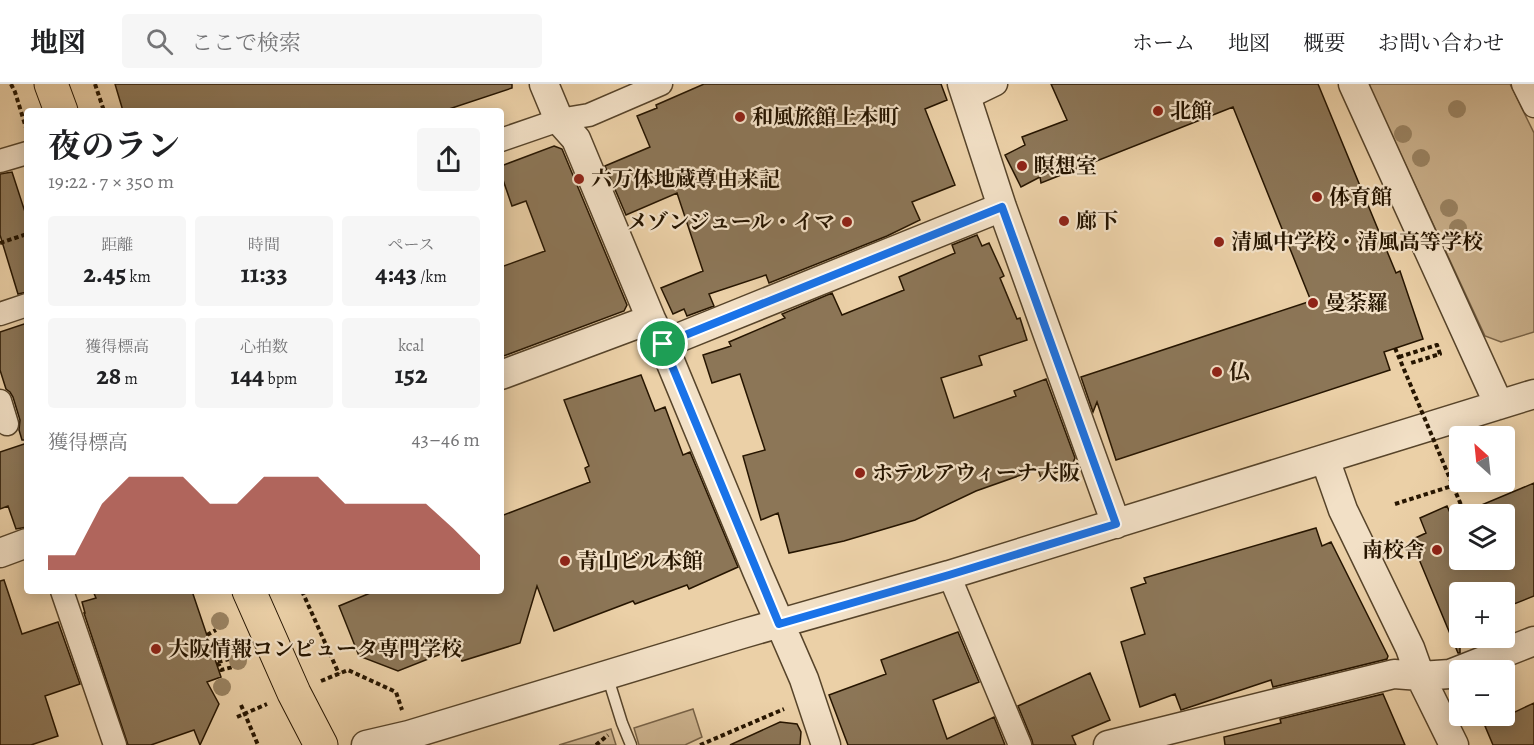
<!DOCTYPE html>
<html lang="ja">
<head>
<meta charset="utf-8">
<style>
	:root { --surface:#fff; --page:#f6f6f6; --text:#202124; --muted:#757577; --line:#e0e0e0; --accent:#8f2418 }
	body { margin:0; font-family:Alegreya,"Noto Serif JP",serif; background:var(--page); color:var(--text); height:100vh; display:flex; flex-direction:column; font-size:22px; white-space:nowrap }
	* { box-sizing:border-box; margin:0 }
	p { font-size:20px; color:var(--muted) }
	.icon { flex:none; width:33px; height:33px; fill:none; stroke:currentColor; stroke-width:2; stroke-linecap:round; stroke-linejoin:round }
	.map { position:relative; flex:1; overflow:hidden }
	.side { position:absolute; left:24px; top:24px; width:480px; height:486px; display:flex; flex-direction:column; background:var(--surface); border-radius:6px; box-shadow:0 3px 15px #0003 }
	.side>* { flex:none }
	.needle { width:39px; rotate:333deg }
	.controls { position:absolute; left:1449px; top:342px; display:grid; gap:12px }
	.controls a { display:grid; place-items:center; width:66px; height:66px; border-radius:6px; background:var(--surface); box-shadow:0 3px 15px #0003; font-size:30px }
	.pin { position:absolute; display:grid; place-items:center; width:51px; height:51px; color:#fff; margin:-26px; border:3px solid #fff; border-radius:50%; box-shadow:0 2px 6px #0007 }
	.round { display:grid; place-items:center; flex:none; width:63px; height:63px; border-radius:6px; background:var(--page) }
	.headline { display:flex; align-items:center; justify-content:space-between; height:102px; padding:0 24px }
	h1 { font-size:33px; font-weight:700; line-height:45px }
	.metrics { display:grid; grid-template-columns:repeat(3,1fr); gap:9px; height:102px; padding:6px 24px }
	.metrics div { display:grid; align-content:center; border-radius:6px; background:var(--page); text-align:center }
	.metrics b { font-size:26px; font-weight:700 }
	.metrics small { font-size:16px; font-weight:400 }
	.metrics p { font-size:16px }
	.chart { height:168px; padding:12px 24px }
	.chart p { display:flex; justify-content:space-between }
	.chart svg { width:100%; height:108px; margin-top:6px; fill:var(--accent); opacity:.7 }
	header { display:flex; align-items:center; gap:36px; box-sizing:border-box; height:84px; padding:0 30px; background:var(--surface); border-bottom:2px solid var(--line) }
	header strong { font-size:28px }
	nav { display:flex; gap:33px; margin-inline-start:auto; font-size:21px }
	.search { width:420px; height:54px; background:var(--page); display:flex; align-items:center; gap:15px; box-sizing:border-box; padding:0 21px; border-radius:6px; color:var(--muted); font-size:22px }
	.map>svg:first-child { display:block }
</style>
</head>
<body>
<header>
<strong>地図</strong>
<div class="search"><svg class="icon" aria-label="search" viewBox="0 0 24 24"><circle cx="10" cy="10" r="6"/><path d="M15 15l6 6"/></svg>ここで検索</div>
<nav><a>ホーム</a><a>地図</a><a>概要</a><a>お問い合わせ</a></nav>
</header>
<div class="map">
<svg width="1534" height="661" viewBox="0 0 1534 661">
	<rect width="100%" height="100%" fill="#ebd0a7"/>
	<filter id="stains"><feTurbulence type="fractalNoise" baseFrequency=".00333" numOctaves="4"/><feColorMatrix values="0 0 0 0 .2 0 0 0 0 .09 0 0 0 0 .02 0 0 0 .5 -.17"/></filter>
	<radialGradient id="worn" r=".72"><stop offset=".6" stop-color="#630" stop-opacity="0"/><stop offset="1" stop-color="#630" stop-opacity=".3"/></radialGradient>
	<path fill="#cab08b" stroke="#786246" stroke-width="1.5" d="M1370,0H1510L1534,49V248L1501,258L1485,252L1369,2Z
		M693,625L702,653L685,661H639L634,644Z
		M611,645L616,661H559Z"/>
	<path fill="#8c7657" stroke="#261500" stroke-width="1.5" d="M115,0H512V4L443,27H123Z
		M704,0H941L947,16L925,25L955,101L912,118L920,136L887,152L769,199L766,191L709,210L714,222L687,232L684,225L673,230L661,204L703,187L677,109L626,131L605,82L650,63L637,32L657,24L656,21Z
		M1051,0H1318L1396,189L1400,187L1423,255L1384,268L1390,286L1116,376L1097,318L1093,328L1081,293L1311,217L1233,23L1041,99L1040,93L1021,103L1005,71L1025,61L1022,53L1067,36Z
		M554,62L562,65L627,221L624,227L501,273V183L545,167L526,117L512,122L501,90V82Z
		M12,88L27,134V208L18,210L0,151V90Z
		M977,151L982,162L989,159L1004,192L1000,194L1017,235L1020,234L1027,256L979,272L982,281L941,294L954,334L1016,312L1014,307L1046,295L1075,374L1071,383L1041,394L1038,385L976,407L915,436L844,457L789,469L778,429L761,436L743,372L765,366L740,290L712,299L703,271L731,262L729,258L785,234L782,230L832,209L842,231L904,206L899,193L955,169L952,161Z
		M27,239V356H22L19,346L20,336L13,313L10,308L6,305L0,286V248Z
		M641,291L655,327L665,323L683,371L690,368L738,483L689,505L687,501L635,520L633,517L554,547L537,502L520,559L462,577L456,564L398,587L359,572L339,522L375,507H501V432L590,398L585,384L589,382L564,316Z
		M27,359V443L16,445L8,422L0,425V368Z
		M1534,399V512L1504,524V508H1460V569H1458L1411,456L1426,449L1420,434L1447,422L1452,433L1460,430V476H1504V430H1460Z
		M1316,444L1322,462L1331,458L1388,572L1387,575L1273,603L1271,596L1181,626L1175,610L1140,623L1121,558L1145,550L1131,504L1146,499L1144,494Z
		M4,496L22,550L58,538L80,600L45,612L58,652L31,661H0V497Z
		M93,507H192L221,593L207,598L219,620L200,661L194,646L151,661H128L84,529H85L82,518L96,514Z
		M958,548L979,598L933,616L947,655L994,633L1005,661H848L829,611L886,590L881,576Z
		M1090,589L1110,636L1072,652L1076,661H1033L1032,656L1018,622Z
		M1383,610L1405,661H1225L1224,653L1281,639L1280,635Z
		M1534,619V661H1493L1485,642Z
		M780,638L797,640L801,648L800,661H730Z"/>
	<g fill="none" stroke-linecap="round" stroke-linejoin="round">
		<g stroke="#57442a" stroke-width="13">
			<path id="service" d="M607,591L622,639L631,661"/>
		</g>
		<g stroke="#57442a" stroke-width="25">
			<path id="minor" d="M1523,0L1534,22
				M967,14L996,0
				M501,56L559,36L589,31L661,0
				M0,77L27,69
				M0,230L27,221
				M0,317L7,340
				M949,491L1020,661
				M62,507L115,661"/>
		</g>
		<g stroke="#57442a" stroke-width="31">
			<path id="tertiary" d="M544,0L559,36L576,55L651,235L663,260L757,487L804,595L826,661
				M962,0L1002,123L1116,440
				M1353,0L1499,321
				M663,260L1002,123
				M501,291L651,235
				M1325,375L1343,426L1410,564L1420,592L1454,661
				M0,469L27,459
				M366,661L409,651L742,550L949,491L1534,310
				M1108,661L1394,590L1420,592L1450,590L1534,557"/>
		</g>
		<g stroke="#261500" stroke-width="35">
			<path id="primary" d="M51,0L61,27
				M249,507L294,609L321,661"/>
		</g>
		<path stroke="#261500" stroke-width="4" stroke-dasharray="4.5 3" stroke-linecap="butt" d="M11,0L15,8L27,47
			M95,0L104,27
			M0,159L27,150
			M1399,273L1437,261L1440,270L1411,279
			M1395,420L1452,402
			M302,507L339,590
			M207,551L216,546
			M218,578L221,586L233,583
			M218,578L229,575
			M321,597L348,586L396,608L402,626
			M241,621L258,661
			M237,633L267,620
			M596,661L608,651
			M700,661L784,625"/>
		<use href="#service" stroke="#f2e0c6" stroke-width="10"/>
		<use href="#minor" stroke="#f2e0c6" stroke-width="22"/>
		<use href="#tertiary" stroke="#f2e0c6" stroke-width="28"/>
		<use href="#primary" stroke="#ebd0a7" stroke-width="33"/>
		<path stroke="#261500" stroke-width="4" stroke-dasharray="4.5 3" stroke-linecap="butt" d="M1395,264L1464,428"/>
	</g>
	<g fill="#9a8362">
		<circle cx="1457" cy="25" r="9"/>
		<circle cx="1403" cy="50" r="9"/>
		<circle cx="1421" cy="74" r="9"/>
		<circle cx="1449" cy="124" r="9"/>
		<circle cx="1458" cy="144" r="9"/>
		<circle cx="220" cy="537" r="9"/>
		<circle cx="238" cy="577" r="9"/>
		<circle cx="222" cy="603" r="9"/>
	</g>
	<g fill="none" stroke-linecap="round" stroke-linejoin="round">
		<g stroke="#fff" stroke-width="12">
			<path id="route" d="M1002,123L1116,440L949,491L779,540L663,260Z"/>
		</g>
		<use href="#route" stroke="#1a73e8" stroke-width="8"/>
	</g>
	<g fill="#8f2418" stroke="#f2e0c6" stroke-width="2">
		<circle cx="1158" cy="27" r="6"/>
		<circle cx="740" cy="33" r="6"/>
		<circle cx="1022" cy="82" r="6"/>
		<circle cx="579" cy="95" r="6"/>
		<circle cx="1317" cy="113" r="6"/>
		<circle cx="1064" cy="137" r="6"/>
		<circle cx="847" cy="138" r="6"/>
		<circle cx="1219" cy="158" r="6"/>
		<circle cx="1313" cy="219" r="6"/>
		<circle cx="1217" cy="288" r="6"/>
		<circle cx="860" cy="389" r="6"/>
		<circle cx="1437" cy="466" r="6"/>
		<circle cx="565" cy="477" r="6"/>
		<circle cx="156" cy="565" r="6"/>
	</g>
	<g text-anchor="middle" stroke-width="4.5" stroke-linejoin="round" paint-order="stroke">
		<g font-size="21" font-weight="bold" fill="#261500" stroke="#f2e0c6" text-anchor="start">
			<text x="1170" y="34">北館</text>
			<text x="752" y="40">和風旅館上本町</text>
			<text x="1034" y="89">瞑想室</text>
			<text x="591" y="102">六万体地蔵尊由来記</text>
			<text x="1329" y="120">体育館</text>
			<text x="1076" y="144">廊下</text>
			<text x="835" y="145" text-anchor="end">メゾンジュール・イマ</text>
			<text x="1231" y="165">清風中学校・清風高等学校</text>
			<text x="1325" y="226">曼荼羅</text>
			<text x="1229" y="295">仏</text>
			<text x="872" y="396">ホテルアウィーナ大阪</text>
			<text x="1425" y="473" text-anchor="end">南校舎</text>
			<text x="577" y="484">青山ビル本館</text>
			<text x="168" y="572">大阪情報コンピュータ専門学校</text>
		</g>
	</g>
	<rect width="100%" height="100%" filter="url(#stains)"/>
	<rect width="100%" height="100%" fill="url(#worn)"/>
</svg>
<div class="controls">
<a><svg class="needle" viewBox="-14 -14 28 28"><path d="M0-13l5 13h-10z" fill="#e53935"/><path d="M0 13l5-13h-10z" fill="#757577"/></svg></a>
<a><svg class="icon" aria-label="layers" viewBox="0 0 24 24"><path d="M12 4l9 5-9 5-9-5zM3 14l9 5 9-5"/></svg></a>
<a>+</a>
<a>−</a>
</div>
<div class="pin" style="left:663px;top:260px;background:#1e9e55"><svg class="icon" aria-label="arrive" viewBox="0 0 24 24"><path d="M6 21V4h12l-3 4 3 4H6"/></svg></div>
<section class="side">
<div class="headline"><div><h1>夜のラン</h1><p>19:22 · 7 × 350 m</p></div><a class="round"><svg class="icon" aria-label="share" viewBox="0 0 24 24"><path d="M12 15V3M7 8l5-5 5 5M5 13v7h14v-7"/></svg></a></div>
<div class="metrics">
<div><p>距離</p><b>2.45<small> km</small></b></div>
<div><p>時間</p><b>11:33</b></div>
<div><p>ペース</p><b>4:43<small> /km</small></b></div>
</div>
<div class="metrics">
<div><p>獲得標高</p><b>28<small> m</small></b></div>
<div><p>心拍数</p><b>144<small> bpm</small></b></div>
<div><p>kcal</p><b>152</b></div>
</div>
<div class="chart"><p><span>獲得標高</span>43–46 m</p>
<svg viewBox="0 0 160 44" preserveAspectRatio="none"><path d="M0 44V38L10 38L20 17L30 6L40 6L50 6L60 17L70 17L80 6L90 6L100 6L110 17L120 17L130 17L140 17L150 27L160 38V44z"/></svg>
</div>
</section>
</div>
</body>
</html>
